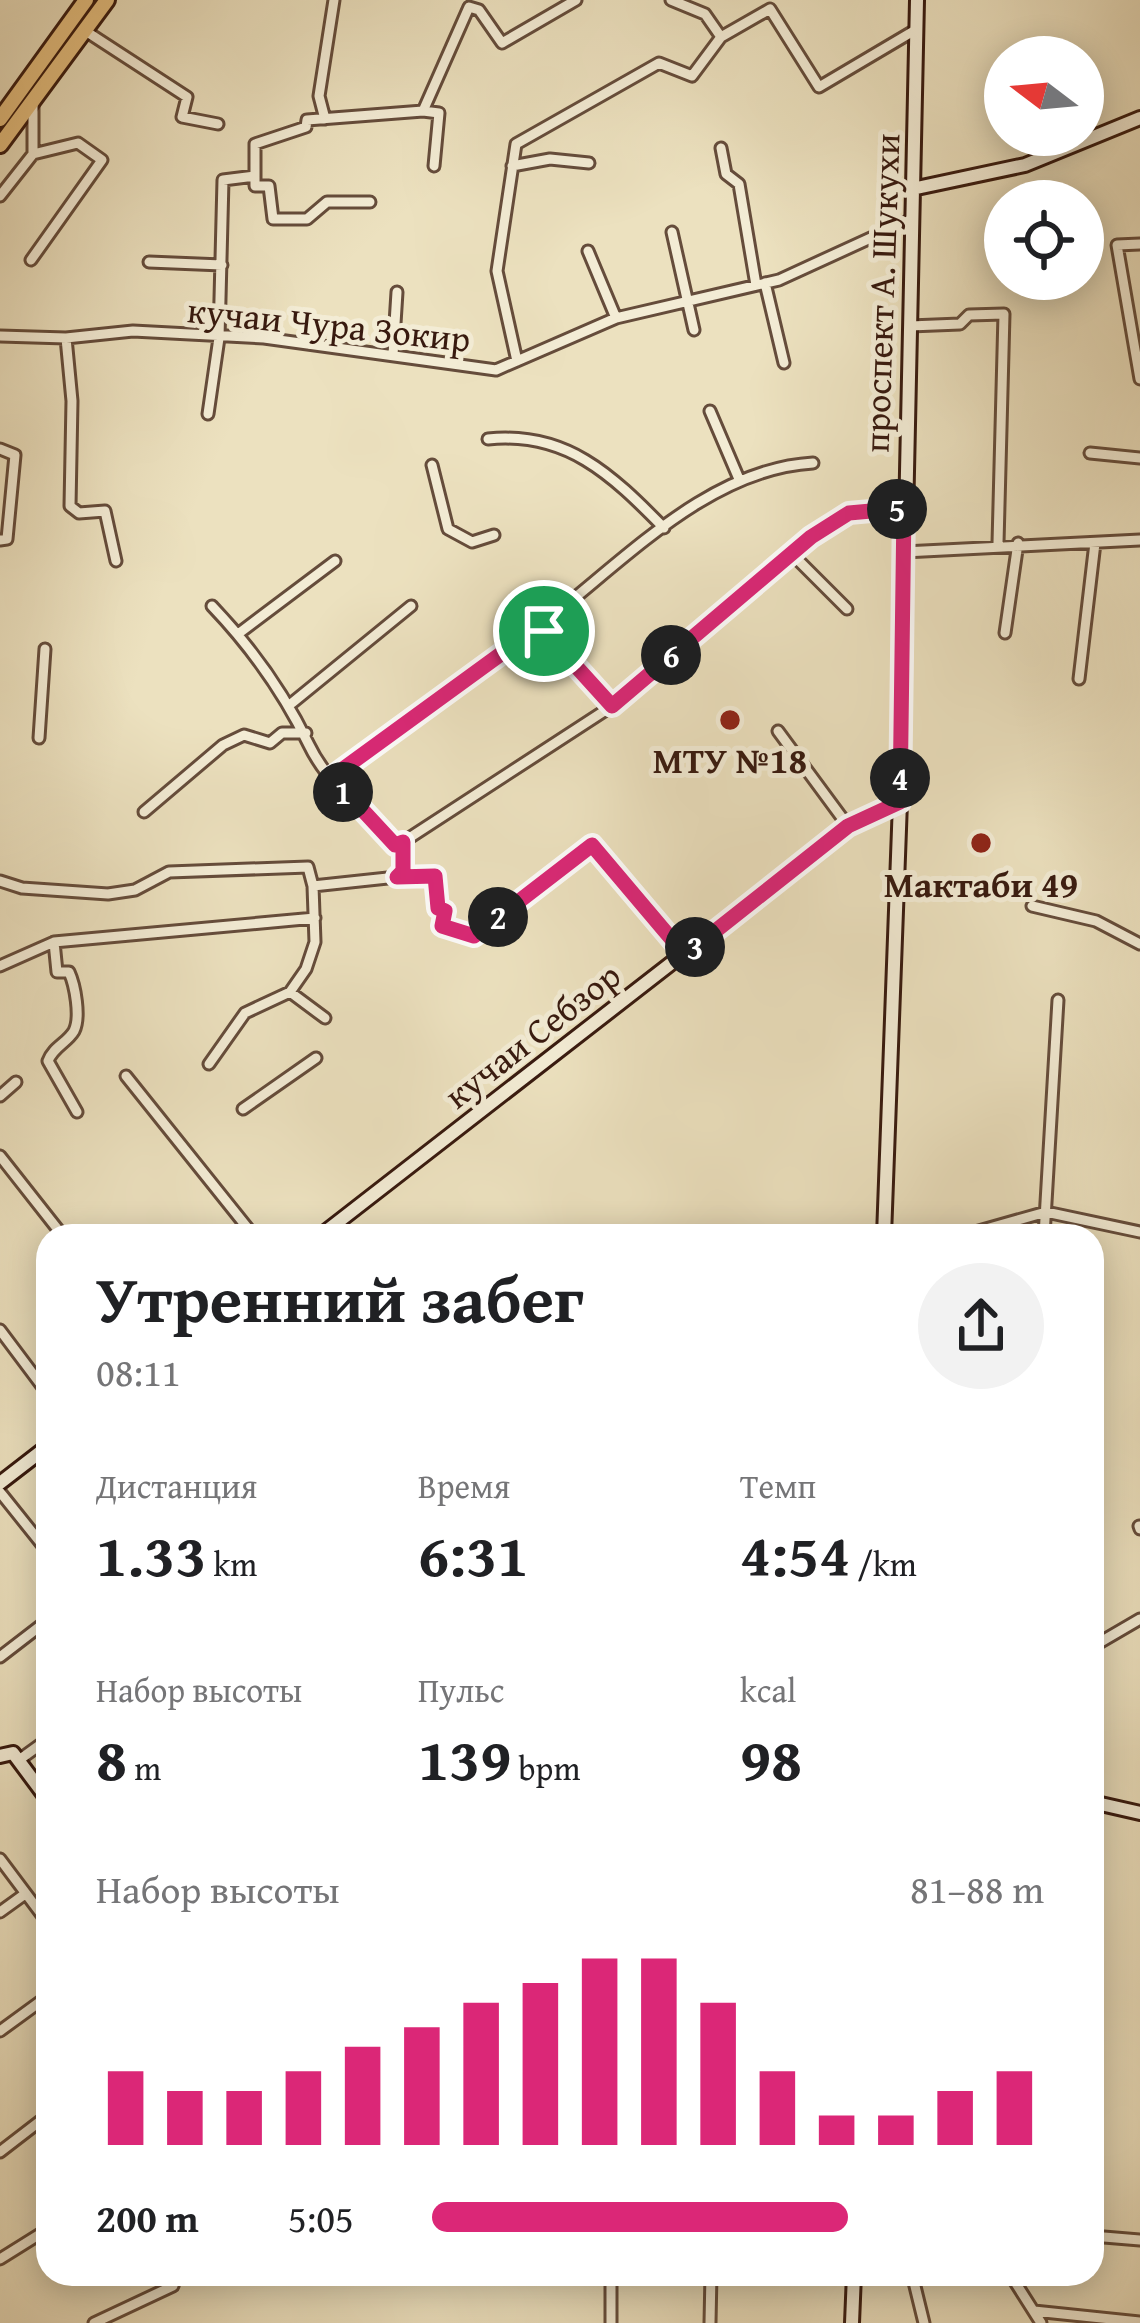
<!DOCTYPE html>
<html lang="ru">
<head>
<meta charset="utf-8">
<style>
	:root { --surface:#fff; --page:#f2f2f2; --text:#202124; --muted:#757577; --accent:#db2777 }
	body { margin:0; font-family:"Gentium Book Plus",serif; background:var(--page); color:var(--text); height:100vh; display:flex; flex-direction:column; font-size:45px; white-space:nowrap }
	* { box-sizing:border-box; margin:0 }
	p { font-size:39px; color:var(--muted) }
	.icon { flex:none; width:66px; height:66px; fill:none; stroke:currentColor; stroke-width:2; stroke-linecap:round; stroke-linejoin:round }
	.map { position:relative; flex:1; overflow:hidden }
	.details { position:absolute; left:36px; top:1224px; width:1068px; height:1062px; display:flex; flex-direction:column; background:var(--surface); border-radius:36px; box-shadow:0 6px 30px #0003 }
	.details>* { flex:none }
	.needle { width:78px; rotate:286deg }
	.controls { position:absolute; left:984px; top:36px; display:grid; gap:24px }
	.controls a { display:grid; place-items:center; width:120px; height:120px; border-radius:50%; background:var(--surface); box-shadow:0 6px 30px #0003; font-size:60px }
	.pin { position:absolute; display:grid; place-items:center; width:102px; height:102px; color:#fff; margin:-51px; border:6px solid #fff; border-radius:50%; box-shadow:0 3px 12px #0007 }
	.km { position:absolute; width:60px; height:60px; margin:-30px; border-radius:50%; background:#222; color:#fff; font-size:33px; line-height:60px; text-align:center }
	.round { display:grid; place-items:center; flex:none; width:126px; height:126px; border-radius:63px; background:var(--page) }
	.summary { display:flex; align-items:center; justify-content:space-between; height:204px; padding:0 60px }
	h1 { font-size:66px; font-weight:700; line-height:90px }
	.figures { display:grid; grid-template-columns:repeat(3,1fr); gap:18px; height:204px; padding:12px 60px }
	.figures div { display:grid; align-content:center }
	.figures b { font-size:60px; font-weight:700 }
	.figures small { font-size:33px; font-weight:400 }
	.figures p { font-size:33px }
	.chart { height:336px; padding:24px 60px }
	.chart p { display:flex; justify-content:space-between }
	.chart svg { width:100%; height:216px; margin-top:12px; stroke:var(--accent); stroke-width:6 }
	ul { padding:0 60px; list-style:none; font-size:39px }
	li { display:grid; grid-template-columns:192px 144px 1fr; align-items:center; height:90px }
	li i { height:30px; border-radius:15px; background:var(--accent) }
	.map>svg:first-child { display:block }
</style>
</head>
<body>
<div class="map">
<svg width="1140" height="2323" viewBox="0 0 1140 2323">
	<rect width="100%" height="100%" fill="#ece1bf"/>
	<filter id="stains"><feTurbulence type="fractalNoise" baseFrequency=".00167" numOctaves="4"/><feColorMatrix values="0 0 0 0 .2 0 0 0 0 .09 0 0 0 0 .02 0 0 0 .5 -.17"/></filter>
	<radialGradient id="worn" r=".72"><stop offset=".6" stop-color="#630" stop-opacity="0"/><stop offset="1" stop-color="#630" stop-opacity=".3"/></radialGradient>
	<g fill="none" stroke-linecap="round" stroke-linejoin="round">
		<g stroke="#654c3b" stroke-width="15">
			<path id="street" d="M671,0L705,14L721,37
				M84,30L187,97L182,117L218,124
				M423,111L439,113L434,166
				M325,119L319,96L334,0
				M721,148L726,174L739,184L756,285
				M512,166L550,159L589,163
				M0,196L33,154V105
				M370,202H327L307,219H273L269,186H255V144L306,127L307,120L423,111L469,7L479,10L502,43L576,0
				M672,232L694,330
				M1140,244L1117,245L1140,379
				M588,251L616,318
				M31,260L102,160L78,143L33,154
				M149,262L222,265
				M765,283L784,363
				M910,326L960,324L969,315L1004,314L998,543
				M0,336L66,338L133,331L264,338L496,370L616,318L779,280L912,219
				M66,338L72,401L70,506L79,513L105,511L116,561
				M393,355L397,292
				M517,361L497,271L516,144L659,63L692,76L721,37L770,9L819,87L917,29
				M710,411L739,479
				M208,414L219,338L223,180L255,176
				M488,439C566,431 611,474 664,528
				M0,449L15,455L7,539L0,540
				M1090,453L1140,458
				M432,465L448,529L472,542L494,535
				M904,552L1140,540
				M791,553L847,609
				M212,606C253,649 284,693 309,745C327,783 367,816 396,845L403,842
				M544,631L612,706
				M1005,633L1018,543
				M238,634L335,561
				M1079,679L1095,543
				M292,703L411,606
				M778,731L848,826
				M39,738L45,649
				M332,777L527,636L544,631L546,621C625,560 709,469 813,463
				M144,812L223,745L244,735L270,743L282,733H306
				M403,842L612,706L810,537L849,513L904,508
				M397,877L435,876L438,908L444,911L442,926L474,936L593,845L685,955
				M0,881L22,888L108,894L135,890L169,872L308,867L313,886
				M1032,906L1096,921L1140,944
				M54,942L57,972H69C75,985 81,1017 74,1031C67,1043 53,1047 48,1061L77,1112
				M0,966L54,942L315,918
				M290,992L325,1018
				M209,1064L245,1013L290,992L306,969L315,942L313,886L397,877L403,871V842
				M126,1076L254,1236
				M0,1096L16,1082
				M243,1109L316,1058
				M0,1156L63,1236
				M961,1236L1046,1212L1140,1232
				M1044,1236L1058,1000
				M0,1330L48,1394
				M0,1492L48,1552
				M1139,1526L1140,1529
				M1092,1647L1140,1619
				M0,1657L48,1620
				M19,1760L48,1739
				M0,1859L48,1923
				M0,1912L25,1894
				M0,2031L48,1996
				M0,2152L48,2115
				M1092,2236L1140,2240
				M0,2259L48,2229
				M611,2274V2323
				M912,2274L924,2323
				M1010,2274L1041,2323
				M1034,2311L1140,2322
				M94,2323L173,2286L176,2274
				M710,2323L711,2274"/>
		</g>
		<g stroke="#381a0f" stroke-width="18">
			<path id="secondary" d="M912,189L1025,165L1140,118
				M320,1236L848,826L900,802
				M884,1236L900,802L917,0
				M0,1483L48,1446
				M0,1756L13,1753L48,1800
				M1092,1802L1140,1813
				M852,2323L854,2274"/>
		</g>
		<g stroke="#381a0f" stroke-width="20">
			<path id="primary" d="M0,119L86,0
				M0,145L107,0"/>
		</g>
		<use href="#street" stroke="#f3ecd5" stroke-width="9"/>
		<use href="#secondary" stroke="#f3ecd5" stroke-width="12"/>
		<use href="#primary" stroke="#e6c080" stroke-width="14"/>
	</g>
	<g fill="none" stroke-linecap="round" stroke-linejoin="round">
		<g stroke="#fff" stroke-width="24">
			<path id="route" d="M904,508L900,802L848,826L685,955L592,845L474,936L442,926L445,911L438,908L435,876L397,877L403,871V842L395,845L332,777L527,635L544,631L612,706L811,537L849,513Z"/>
		</g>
		<use href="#route" stroke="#db2777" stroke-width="15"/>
	</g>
	<g fill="#8f2418" stroke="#f3ecd5" stroke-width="4.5">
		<circle cx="730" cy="720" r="12"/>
		<circle cx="981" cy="843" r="12"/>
	</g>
	<g text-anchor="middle" stroke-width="10" stroke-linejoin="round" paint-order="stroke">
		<g font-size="36" fill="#381a0f" stroke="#f3ecd5">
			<text transform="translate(881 293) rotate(-88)" y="13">проспект А. Шукухи</text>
			<text transform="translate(329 324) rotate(6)" y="13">кучаи Чура Зокир</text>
			<text transform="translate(532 1035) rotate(-38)" y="13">кучаи Себзор</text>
		</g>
		<g font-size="36" font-weight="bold" fill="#381a0f" stroke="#f3ecd5">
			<text x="730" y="773">МТУ №18</text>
			<text x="981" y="897">Мактаби 49</text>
		</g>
	</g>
	<rect width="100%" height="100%" filter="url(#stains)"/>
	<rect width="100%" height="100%" fill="url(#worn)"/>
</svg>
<div class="controls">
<a><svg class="needle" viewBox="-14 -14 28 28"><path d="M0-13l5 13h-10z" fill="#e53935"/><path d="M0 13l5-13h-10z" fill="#757577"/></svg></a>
<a><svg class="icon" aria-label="locate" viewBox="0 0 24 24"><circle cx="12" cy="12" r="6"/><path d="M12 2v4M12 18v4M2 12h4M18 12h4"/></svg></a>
</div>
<div class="pin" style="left:544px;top:631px;background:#1e9e55"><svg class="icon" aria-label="arrive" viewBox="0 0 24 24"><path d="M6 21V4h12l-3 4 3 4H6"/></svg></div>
<b class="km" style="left:343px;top:792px">1</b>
<b class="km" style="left:498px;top:917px">2</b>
<b class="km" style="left:695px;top:947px">3</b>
<b class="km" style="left:900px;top:778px">4</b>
<b class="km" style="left:897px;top:509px">5</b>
<b class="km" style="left:671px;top:655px">6</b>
<section class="details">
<div class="summary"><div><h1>Утренний забег</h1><p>08:11</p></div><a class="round"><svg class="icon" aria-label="share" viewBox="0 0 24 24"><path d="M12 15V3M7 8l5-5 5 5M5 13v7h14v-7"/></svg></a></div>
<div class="figures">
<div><p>Дистанция</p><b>1.33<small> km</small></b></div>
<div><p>Время</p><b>6:31</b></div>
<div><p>Темп</p><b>4:54<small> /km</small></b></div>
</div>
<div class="figures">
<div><p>Набор высоты</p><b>8<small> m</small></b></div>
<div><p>Пульс</p><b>139<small> bpm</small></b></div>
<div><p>kcal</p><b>98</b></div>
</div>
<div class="chart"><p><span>Набор высоты</span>81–88 m</p>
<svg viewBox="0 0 160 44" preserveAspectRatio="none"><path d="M5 44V29M15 44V33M25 44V33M35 44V29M45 44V24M55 44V20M65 44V15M75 44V11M85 44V6M95 44V6M105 44V15M115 44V29M125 44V38M135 44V38M145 44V33M155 44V29"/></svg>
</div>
<ul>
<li><b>200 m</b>5:05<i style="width:68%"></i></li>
</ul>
</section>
</div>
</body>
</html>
